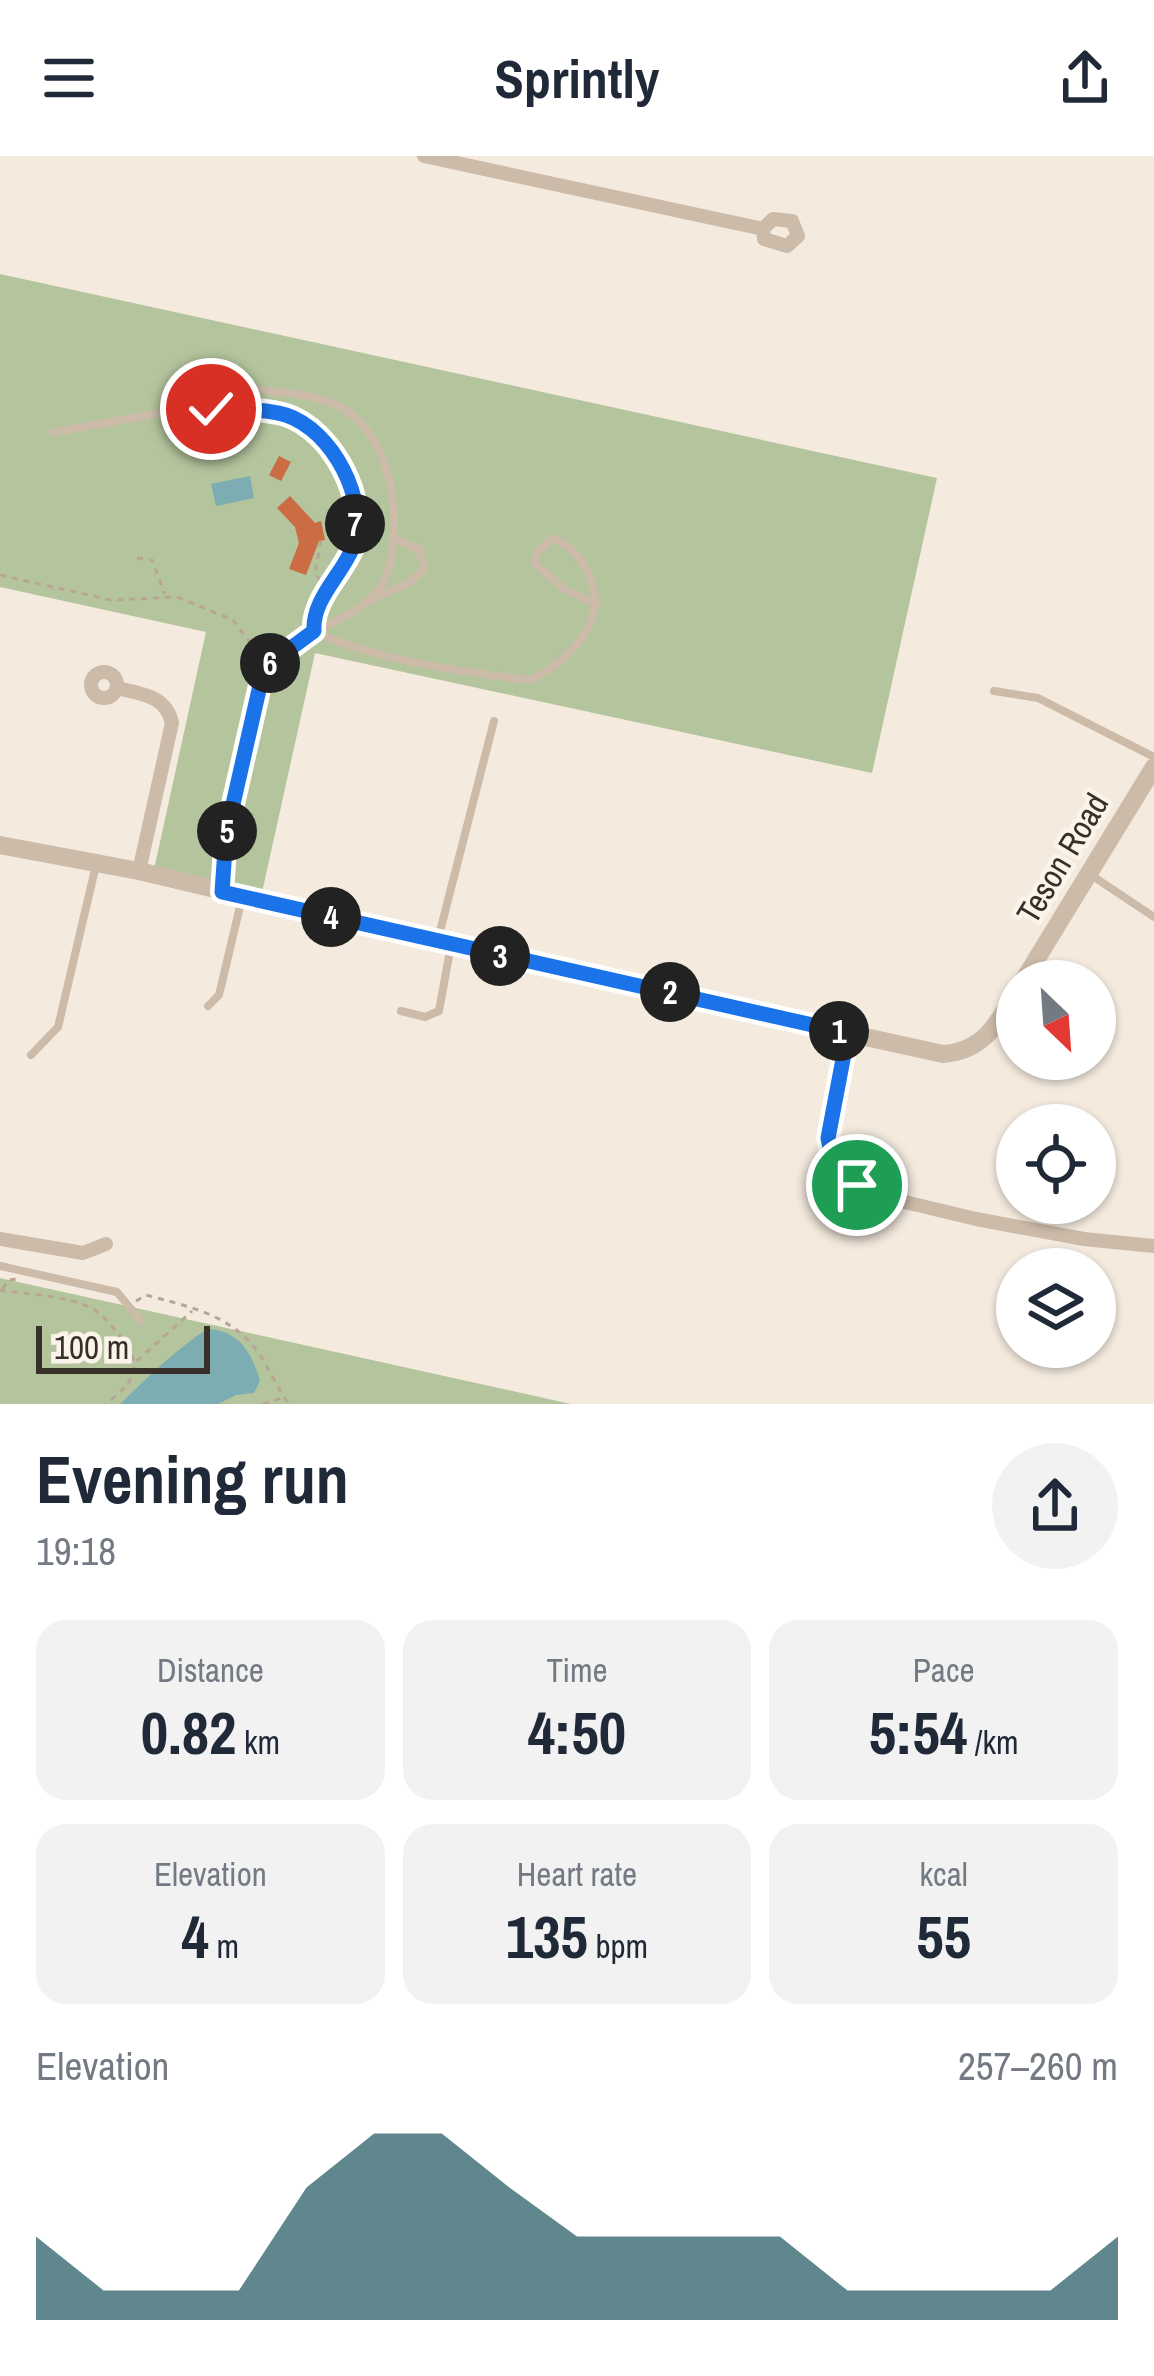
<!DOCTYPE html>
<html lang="en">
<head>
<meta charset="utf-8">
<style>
	:root { --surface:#fff; --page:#f2f2f3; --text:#1f2937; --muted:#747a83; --accent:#1c555d }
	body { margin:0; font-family:"Archivo Narrow",sans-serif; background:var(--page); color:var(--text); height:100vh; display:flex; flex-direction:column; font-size:45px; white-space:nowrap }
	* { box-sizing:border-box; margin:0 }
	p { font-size:39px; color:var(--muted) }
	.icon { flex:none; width:66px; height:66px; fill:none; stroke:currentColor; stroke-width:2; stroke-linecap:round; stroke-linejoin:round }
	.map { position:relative; height:1248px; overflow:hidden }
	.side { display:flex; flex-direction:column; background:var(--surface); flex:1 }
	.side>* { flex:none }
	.needle { width:78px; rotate:155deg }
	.controls { position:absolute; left:996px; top:804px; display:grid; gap:24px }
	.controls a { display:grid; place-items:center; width:120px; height:120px; border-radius:50%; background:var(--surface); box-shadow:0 3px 9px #0004; font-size:60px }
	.scale { position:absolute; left:36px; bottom:30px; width:174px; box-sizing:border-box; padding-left:12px; border:6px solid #392f29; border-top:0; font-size:33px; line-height:42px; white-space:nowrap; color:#392f29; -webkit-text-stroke:9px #fbf4eb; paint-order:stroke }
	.pin { position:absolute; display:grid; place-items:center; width:102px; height:102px; color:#fff; margin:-51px; border:6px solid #fff; border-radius:50%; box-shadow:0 3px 12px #0007 }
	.km { position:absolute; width:60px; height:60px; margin:-30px; border-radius:50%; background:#222; color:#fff; font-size:33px; line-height:60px; text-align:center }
	.round { display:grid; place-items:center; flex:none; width:126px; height:126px; border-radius:63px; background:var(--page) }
	.summary { display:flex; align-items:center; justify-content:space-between; height:204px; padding:0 36px }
	h1 { font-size:66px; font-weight:800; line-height:90px }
	.figures { display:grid; grid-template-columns:repeat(3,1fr); gap:18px; height:204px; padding:12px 36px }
	.figures div { display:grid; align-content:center; border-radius:30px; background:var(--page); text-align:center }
	.figures b { font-size:60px; font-weight:800 }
	.figures small { font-size:33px; font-weight:400 }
	.figures p { font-size:33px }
	.chart { height:336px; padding:24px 36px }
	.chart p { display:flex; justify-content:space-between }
	.chart svg { width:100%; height:216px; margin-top:12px; fill:var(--accent); opacity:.7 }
	header { display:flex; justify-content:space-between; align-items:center; height:156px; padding:0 36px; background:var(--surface); font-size:54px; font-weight:800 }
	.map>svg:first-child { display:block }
</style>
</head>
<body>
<header><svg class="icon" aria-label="menu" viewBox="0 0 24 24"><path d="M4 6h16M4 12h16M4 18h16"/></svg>Sprintly<svg class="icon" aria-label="share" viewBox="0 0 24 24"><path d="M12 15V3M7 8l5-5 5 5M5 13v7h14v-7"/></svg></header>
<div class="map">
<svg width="1154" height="1248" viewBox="0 0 1154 1248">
	<rect width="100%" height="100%" fill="#f4eade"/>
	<path fill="#b4c49d" d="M0,118L937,322L872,617L315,497L261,741L153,718L206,476L0,431Z
		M0,1122L571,1248H0Z"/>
	<path fill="#7badb2" d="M250,320L254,342L216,350L211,328Z
		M207,1173C238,1174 252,1196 260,1225L254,1237L236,1239L218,1248H120C148,1221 174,1195 207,1173Z"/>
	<path fill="#cb6c45" d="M279,300L291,306L281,325L269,319Z
		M290,340L315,367L321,365L325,384L319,385L306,419L289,413L299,387L295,371L277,352Z"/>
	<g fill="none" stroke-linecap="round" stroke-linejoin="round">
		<path stroke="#b8a593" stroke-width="3" stroke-dasharray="6 6" stroke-linecap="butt" d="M321,385L315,418L323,426
			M137,402L152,404L165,438
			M0,419L111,444L177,441L233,464L260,500
			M3,1133L8,1124L17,1123
			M0,1134C29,1139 67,1139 93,1153C104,1159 112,1171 120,1180C145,1209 134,1228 105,1248
			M136,1145L146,1139C190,1151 233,1159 260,1199C270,1215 278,1233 289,1248
			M137,1205L192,1155
			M263,1248L282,1242"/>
		<path stroke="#ccbba9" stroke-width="8" d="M54,276L206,249
			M372,443L409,427L424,413L420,394L393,382
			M994,535L1038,542L1154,601
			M1091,719L1154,761
			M222,735C225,693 246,539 268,509C297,469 362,470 385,423C392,408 393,385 394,369C395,323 377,263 329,246C313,239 292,238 275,236C252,233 233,230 211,235L206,249L211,253C235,254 262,252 286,259C332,274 370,345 353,391C342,419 312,443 314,475C369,503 468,517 530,524C567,506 609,466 590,422C582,402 572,391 553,382L538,395L534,407L564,433L597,449
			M438,783L494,565
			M208,850L219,839L242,742
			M401,855L425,861L439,855L451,789
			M31,899L58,871L96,709
			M0,1110L117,1136L141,1165"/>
		<path stroke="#ccbba9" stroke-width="14" d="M424,0L763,73L773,63L792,65L798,80L787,90L764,83L763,73
			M91 529a13 13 0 1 1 26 0a13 13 0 1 1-26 0Z
			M117,532C141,538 166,539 172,567L139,715
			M848,877L828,981L832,1001L857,1029L905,1046L976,1063L1084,1083L1154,1090
			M0,1083L83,1097L106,1088"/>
		<path stroke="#ccbba9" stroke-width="18" d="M0,689L139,715L537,809L943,898C984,895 998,867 1017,835
			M1023,825L1154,611"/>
	</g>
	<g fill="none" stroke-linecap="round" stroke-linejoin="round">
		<g stroke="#fff" stroke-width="24">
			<path id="route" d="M211,253C235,254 262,252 286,259C332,274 370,345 353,391C342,419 312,443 314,475L268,509L261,525L226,679L222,736L848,877L828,982L832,1001L857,1029"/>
		</g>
		<use href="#route" stroke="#1a73e8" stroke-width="15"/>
	</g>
	<g text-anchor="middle" stroke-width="9" stroke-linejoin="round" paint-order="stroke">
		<g font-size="33" fill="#392f29" stroke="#fbf4eb">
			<text transform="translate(1062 702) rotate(-59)" y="12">Teson Road</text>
		</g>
	</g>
</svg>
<div class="controls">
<a><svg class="needle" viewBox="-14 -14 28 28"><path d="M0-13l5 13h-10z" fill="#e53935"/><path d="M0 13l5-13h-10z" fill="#747a83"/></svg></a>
<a><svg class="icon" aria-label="locate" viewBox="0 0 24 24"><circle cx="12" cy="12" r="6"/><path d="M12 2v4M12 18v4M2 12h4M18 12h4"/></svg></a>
<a><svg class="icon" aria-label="layers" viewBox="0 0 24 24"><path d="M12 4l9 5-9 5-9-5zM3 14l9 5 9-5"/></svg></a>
</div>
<div class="scale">100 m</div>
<div class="pin" style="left:857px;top:1029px;background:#1e9e55"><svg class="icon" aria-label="arrive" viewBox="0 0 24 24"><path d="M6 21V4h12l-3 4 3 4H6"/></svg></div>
<div class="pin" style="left:211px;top:253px;background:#d93025"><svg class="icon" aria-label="check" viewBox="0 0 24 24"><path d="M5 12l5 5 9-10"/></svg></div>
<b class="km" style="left:839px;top:875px">1</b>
<b class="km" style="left:670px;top:836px">2</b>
<b class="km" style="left:500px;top:800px">3</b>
<b class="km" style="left:331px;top:761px">4</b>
<b class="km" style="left:227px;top:675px">5</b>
<b class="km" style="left:270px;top:507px">6</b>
<b class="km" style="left:355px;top:368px">7</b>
</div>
<section class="side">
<div class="summary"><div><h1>Evening run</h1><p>19:18</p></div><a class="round"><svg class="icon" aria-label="share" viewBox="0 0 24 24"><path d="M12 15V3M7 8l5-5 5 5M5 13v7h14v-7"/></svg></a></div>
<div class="figures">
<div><p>Distance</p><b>0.82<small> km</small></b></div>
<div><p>Time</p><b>4:50</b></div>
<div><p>Pace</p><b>5:54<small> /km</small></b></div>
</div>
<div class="figures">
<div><p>Elevation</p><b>4<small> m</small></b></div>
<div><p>Heart rate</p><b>135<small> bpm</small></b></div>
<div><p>kcal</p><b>55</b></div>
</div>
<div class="chart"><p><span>Elevation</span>257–260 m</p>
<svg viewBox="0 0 160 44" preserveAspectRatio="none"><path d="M0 44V27L10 38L20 38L30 38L40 17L50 6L60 6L70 17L80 27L90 27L100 27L110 27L120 38L130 38L140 38L150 38L160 27V44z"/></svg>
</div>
</section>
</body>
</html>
